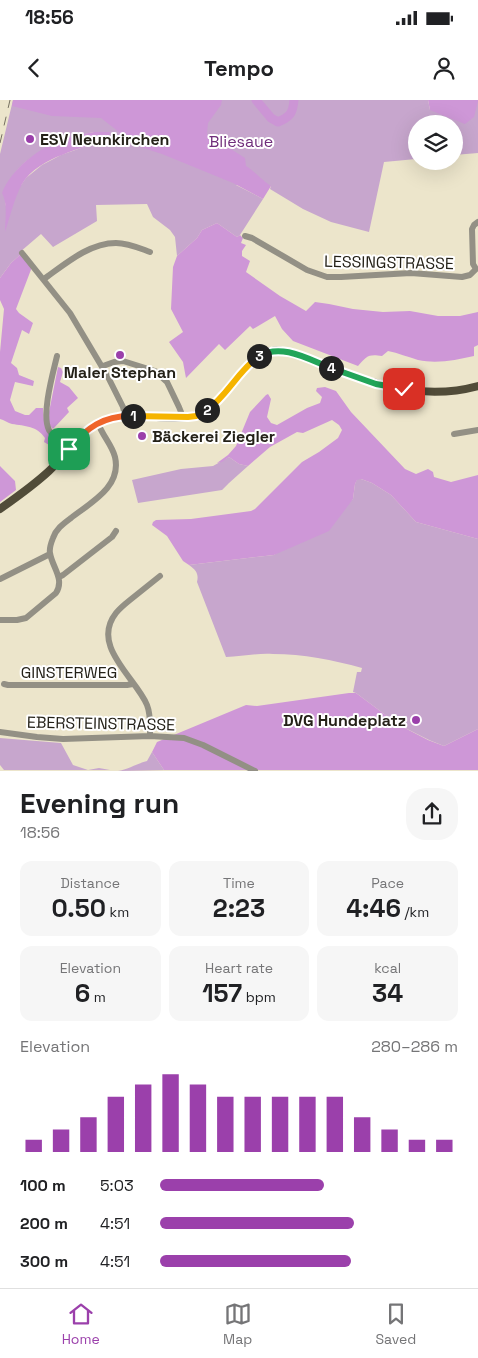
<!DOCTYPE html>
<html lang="en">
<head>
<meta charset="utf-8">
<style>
	:root { --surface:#fff; --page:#f6f6f6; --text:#202124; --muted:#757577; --line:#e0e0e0; --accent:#9b40ab }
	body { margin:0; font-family:"Space Grotesk",sans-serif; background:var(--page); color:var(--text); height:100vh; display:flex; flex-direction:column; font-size:19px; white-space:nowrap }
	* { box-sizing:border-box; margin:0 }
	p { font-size:16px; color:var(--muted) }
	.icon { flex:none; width:28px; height:28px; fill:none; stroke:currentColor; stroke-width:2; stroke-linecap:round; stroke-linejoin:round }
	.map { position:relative; height:671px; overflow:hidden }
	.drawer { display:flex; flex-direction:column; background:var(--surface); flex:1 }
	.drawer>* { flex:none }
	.fabs { position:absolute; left:408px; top:15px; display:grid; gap:10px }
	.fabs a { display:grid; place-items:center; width:55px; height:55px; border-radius:50%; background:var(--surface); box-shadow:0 5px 20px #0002; font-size:25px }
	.pin { position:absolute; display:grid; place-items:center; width:42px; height:42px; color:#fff; margin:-21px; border-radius:10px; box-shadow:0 2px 8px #0006 }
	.km { position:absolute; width:25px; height:25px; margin:-12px; border-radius:50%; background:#222; color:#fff; font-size:14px; line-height:25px; text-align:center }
	.round { display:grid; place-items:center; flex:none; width:52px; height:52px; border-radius:20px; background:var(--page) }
	.head { display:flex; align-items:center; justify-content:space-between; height:85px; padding:0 20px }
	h1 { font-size:28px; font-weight:800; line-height:38px }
	.metrics { display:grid; grid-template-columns:repeat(3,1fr); gap:8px; height:85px; padding:5px 20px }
	.metrics div { display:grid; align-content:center; border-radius:12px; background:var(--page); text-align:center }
	.metrics b { font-size:25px; font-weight:800 }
	.metrics small { font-size:14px; font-weight:400 }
	.metrics p { font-size:14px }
	.chart { height:140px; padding:10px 20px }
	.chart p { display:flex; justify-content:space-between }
	.chart svg { width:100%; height:90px; margin-top:5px; stroke:var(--accent); stroke-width:6 }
	ul { padding:0 20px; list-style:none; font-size:16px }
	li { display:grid; grid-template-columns:80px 60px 1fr; align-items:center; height:38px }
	li i { height:12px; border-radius:6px; background:var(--accent) }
	.status { display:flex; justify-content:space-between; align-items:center; height:35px; padding:0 25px; background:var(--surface); direction:ltr }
	.status svg { height:14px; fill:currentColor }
	header { display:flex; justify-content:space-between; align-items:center; height:65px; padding:0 20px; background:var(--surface); font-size:22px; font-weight:800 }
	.menu { display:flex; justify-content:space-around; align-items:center; height:70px; border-top:1px solid var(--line); background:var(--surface); font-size:14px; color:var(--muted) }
	.menu a { display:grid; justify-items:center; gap:2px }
	.menu .current { color:var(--accent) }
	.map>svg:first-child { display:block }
</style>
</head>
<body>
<div class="status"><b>18:56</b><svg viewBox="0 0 49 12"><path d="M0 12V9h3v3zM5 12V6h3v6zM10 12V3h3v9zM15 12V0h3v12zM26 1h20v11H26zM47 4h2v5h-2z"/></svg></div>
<header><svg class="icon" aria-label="back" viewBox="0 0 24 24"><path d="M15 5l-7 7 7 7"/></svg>Tempo<svg class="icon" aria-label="person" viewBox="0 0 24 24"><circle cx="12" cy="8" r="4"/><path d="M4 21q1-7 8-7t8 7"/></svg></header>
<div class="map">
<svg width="478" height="671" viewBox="0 0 478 671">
	<rect width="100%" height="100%" fill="#ece5cb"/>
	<path fill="#c7a6cd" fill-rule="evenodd" d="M13,0H428L430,10L454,0H478V53L454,55V24H416V59L384,62L369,132L331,122L303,109L270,89L271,86L236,85L263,99L240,135L237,137L217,123L202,130L197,138L177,156L175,137L170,130L153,117L147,104L96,105L97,121L53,147L41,134L20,152L21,154L11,163L0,178V54ZM94,32H110L101,41L61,55L42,65L26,78L6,106C5,103 5,101 5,98C5,93 11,77 15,73C30,52 69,37 94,32Z
		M229,357L239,364L248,366L229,383L222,390L138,403L132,380L181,369L213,366Z
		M357,379H361L372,383L391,395L416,422L478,439V629L444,646L429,640L399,625L356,593L353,592L357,572H361L362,568C333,560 303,554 273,554C258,553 242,556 226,557L197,482C199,474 196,470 189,465L274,455L353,399L355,384Z
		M0,638L61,643L73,665L88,670L99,668L110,670H4L0,665Z
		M152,652L164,670L118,671C127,670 138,663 147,661Z"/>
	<path fill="#ce97d7" d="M13,0H222L221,5L208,23L207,34L245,58L246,66C254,71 264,82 271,86L263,99L233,83L162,54L125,42L119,32L101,18L52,16L12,6Z
		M428,0H478V1L474,17L465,24L430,10Z
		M94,32H110L109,37C95,45 78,48 62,55C48,60 30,70 22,84C14,99 10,117 5,132C5,119 8,104 2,93C12,68 39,48 63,39C73,36 83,34 94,32Z
		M217,123L237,137L240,135L243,138L241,143L246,145L242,151V156L250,161L246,172L280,196L306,211L315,202L329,204L353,209L383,212L410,211L438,216H460L478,212V245L474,247V256C456,260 437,264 418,260C408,257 398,253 388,251L382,256C368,254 367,256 358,266L293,241L282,229L275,216L253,229L250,226L225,250L219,244L186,278L183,262L169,242L183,232L171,209L173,167L177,156L197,138L202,130Z
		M21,154L32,167L16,209L19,213L33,223L29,234L22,230L11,263L17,268L19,275L34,281L33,286L15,282L10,300L15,311L25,315H29L36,308H43L44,320L53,338L49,345L44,342L45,338C37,326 25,326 12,324C8,323 4,320 0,319V252L4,209L0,200V178L11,163Z
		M58,267L61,268L63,272L60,282L69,287L78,298L67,308L69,312L53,329L49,325L48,317Z
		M325,287L336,291L351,312L405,369L416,374L428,369L433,372L434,377L451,382L478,375V439L416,422L391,395L372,383L361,379L357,380L355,384L353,399L329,431L274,455L189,465L183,461L167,436L152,425L153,422L156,420L191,419L251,411L255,409L302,362L319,352L338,338L342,330L339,325L332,320L303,333L297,332L270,347L248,366L239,364L229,357L222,362L217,363L228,355L236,346L250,312L266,295L268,294L271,299L267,317L271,323L277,325L307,308L320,303L322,297L316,291L317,288Z
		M0,366L15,381L16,390L0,402Z
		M349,593H356L399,625L428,640L444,646L478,629V670H164L152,652L157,642L246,605L257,606Z"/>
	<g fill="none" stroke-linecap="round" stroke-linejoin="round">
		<path stroke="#cc95d5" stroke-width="9" d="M256,0L271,18L278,22C290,17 293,13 294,0"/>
		<path stroke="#939085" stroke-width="6" d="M245,136L252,138L307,170L327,177H341L411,173L462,177L470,175L476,169
			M22,153L70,213L108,277L123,307L125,315
			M476,169L473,164L472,129L474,125L478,122
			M44,179C65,164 89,143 116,143C128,143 139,148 150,152
			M57,256C53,273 41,315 49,330C53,337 62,343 69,349
			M103,266L114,262L123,261L155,271L167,282L179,307L181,312V318
			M454,334L478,330
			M59,477L63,475L112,437L116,431
			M0,479L50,454
			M0,520H17L26,518L56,493C65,479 52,467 50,453C49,448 51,443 53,438C56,429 63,424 71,418C90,403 122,387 115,357C112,345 102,335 98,323
			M4,584L8,585H127L133,584
			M0,632L37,637L63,639L150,636L184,638L203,645L255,671
			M150,636C150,626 151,615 147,605C136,578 90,546 116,513C120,508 125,504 130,500C140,492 150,484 160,476"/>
		<path stroke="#514c39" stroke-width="8" d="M0,409C17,397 34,385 49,371C72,350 79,327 112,318C145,309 184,330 213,306C227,291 246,262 263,254C269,251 276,250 282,251C293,252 304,257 315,261C335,269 355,278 376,283C408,292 445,295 478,286"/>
		<path stroke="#767161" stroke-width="1" stroke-dasharray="9 9" stroke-linecap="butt" d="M0,43L10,0"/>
	</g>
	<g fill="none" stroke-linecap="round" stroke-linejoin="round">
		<g stroke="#fff" stroke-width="10">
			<path id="split-1" d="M69,349C86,328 104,315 133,316"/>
		</g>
		<g stroke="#fff" stroke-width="10">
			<path id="split-2" d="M133,316L188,317L196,316L207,310"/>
		</g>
		<g stroke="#fff" stroke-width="10">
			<path id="split-3" d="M207,310C227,296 238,271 259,256"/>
		</g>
		<g stroke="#fff" stroke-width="10">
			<path id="split-4" d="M259,256C282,243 308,259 331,268"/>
		</g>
		<g stroke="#fff" stroke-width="10">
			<path id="split-5" d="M331,268L376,284L404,289"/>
		</g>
		<use href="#split-1" stroke="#f0652b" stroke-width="6"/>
		<use href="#split-2" stroke="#f5b400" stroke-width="6"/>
		<use href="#split-3" stroke="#f5b400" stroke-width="6"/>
		<use href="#split-4" stroke="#22a559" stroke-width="6"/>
		<use href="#split-5" stroke="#22a559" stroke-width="6"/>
	</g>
	<g fill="#9b40ab" stroke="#fff" stroke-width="2">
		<circle cx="30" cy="39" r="5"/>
		<circle cx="120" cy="255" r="5"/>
		<circle cx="142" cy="336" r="5"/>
		<circle cx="416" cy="620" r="5"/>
	</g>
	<g text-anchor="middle" stroke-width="4" stroke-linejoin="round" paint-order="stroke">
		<g font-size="16" font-weight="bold" fill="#242118" stroke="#fff" text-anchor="start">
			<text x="40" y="45">ESV Neunkirchen</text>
			<text x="120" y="278" text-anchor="middle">Maler Stephan</text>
			<text x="152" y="342">Bäckerei Ziegler</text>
			<text x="406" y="626" text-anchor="end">DVG Hundeplatz</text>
		</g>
		<g font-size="16" fill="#702e7b" stroke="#fff">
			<text x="241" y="47">Bliesaue</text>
		</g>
		<g font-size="16" fill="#242118" stroke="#fff">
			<text transform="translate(389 162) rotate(1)" y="6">LESSINGSTRASSE</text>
			<text x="69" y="578">GINSTERWEG</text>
			<text transform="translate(101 623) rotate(1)" y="6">EBERSTEINSTRASSE</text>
		</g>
	</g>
</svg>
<div class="fabs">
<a><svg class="icon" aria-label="layers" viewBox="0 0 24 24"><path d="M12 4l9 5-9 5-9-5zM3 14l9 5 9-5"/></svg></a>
</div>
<div class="pin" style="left:69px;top:349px;background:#1e9e55"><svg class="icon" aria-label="arrive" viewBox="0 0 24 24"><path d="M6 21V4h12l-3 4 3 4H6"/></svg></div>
<div class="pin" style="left:404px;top:289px;background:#d93025"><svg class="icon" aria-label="check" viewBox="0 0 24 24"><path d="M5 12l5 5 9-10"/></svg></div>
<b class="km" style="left:133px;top:316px">1</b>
<b class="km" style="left:207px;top:310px">2</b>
<b class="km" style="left:259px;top:256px">3</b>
<b class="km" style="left:331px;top:268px">4</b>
</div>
<section class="drawer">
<div class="head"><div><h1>Evening run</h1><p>18:56</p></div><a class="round"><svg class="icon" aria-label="share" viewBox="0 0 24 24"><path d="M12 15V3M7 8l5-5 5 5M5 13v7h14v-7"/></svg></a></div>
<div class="metrics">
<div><p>Distance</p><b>0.50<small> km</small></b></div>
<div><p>Time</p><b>2:23</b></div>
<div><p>Pace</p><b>4:46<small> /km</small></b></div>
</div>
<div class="metrics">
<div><p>Elevation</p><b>6<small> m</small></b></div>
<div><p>Heart rate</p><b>157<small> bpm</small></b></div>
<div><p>kcal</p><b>34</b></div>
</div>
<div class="chart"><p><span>Elevation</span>280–286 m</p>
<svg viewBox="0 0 160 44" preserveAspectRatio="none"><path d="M5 44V38M15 44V33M25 44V27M35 44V17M45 44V11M55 44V6M65 44V11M75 44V17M85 44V17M95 44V17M105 44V17M115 44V17M125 44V27M135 44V33M145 44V38M155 44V38"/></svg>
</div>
<ul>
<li><b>100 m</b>5:03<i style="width:55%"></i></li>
<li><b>200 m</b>4:51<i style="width:65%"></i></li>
<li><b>300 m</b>4:51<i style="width:64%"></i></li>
</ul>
</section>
<nav class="menu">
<a class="current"><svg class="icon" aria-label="home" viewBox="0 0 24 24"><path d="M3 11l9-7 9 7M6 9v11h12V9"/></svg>Home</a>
<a><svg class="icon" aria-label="map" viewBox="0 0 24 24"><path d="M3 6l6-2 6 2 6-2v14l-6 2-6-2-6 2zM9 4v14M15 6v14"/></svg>Map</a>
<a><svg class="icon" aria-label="saved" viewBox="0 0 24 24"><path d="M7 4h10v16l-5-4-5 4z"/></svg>Saved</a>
</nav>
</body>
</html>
